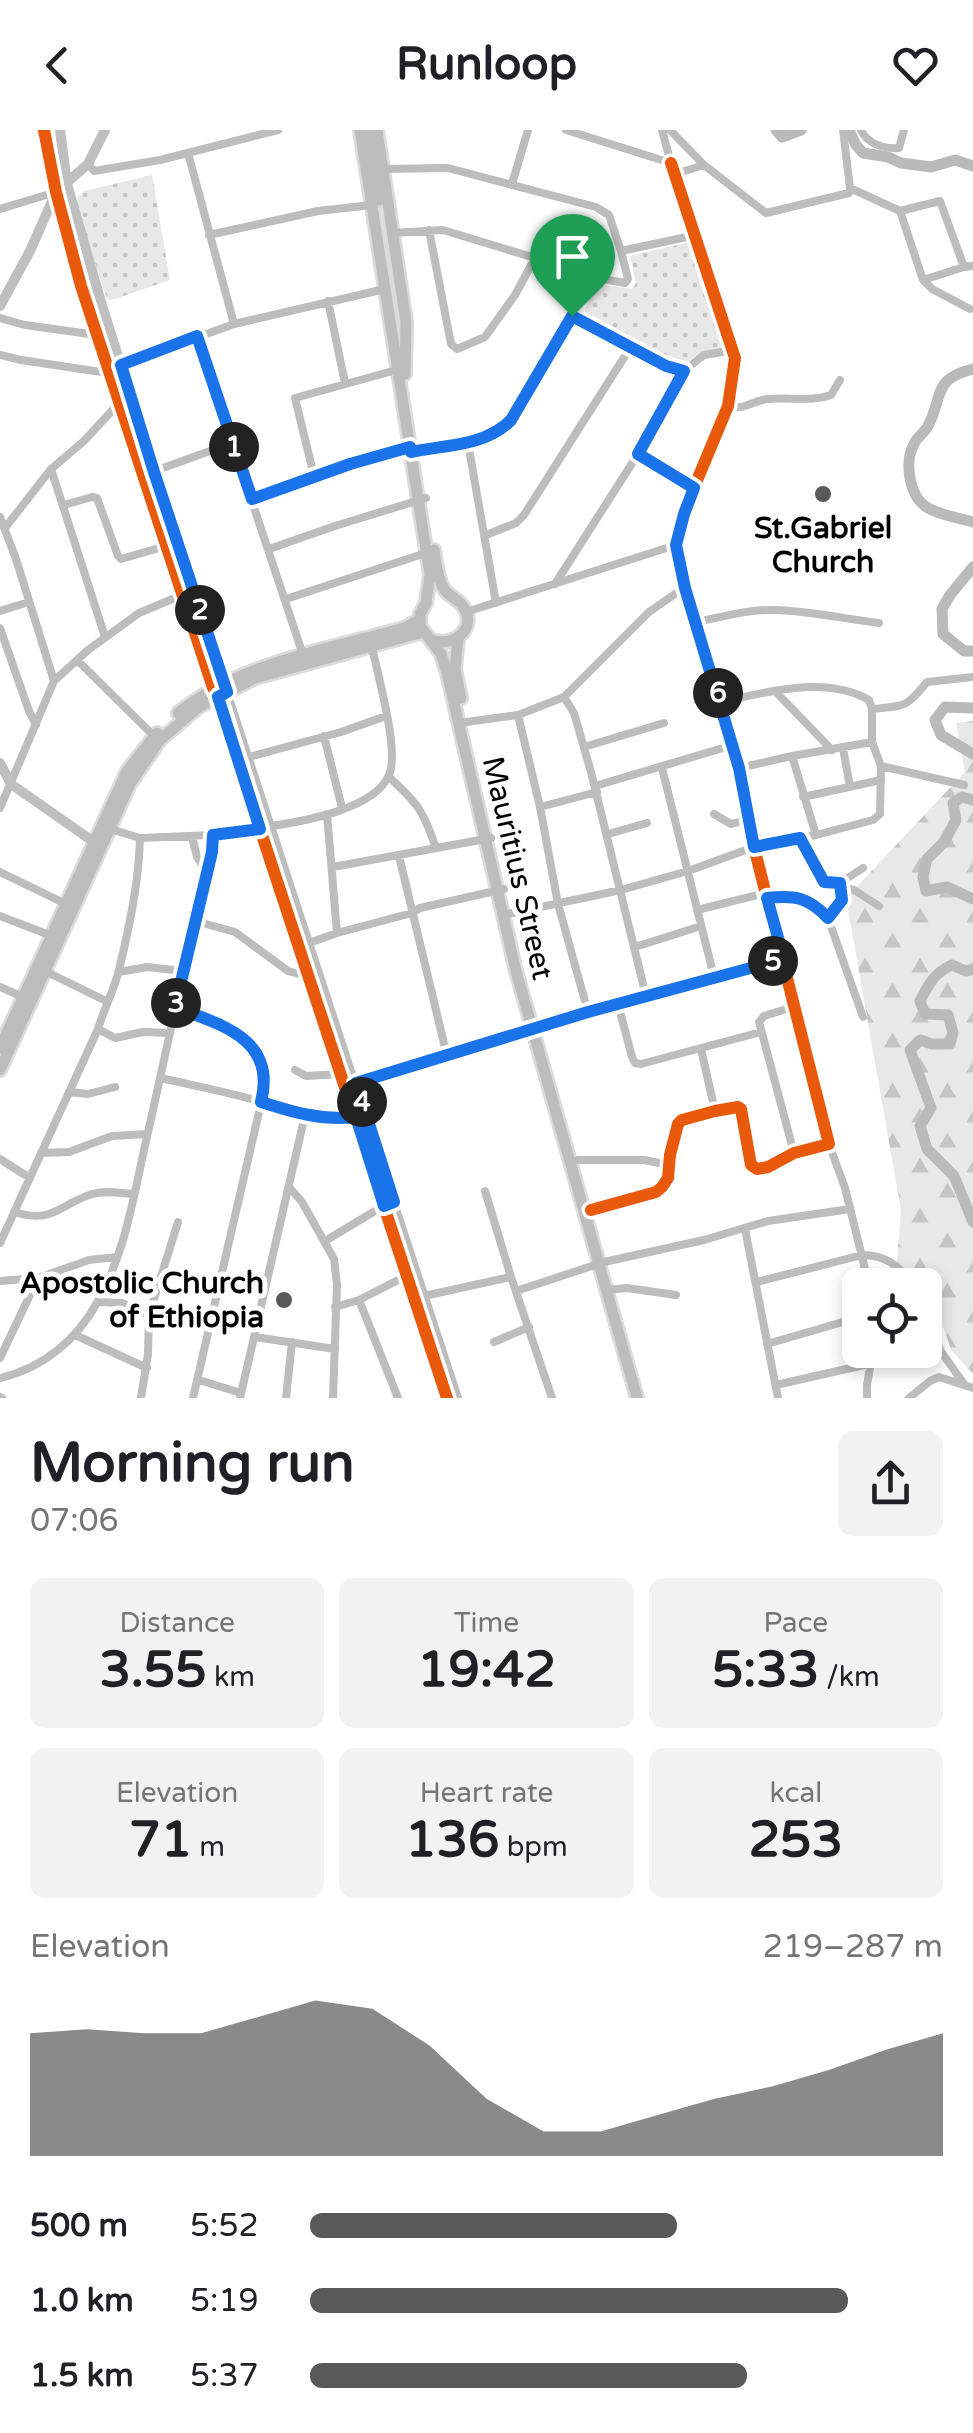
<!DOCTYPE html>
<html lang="en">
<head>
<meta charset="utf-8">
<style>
	:root { --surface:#fff; --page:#f2f2f2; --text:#202124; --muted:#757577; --accent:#595959 }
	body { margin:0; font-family:"Varela Round",sans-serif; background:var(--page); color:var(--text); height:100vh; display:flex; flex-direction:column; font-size:38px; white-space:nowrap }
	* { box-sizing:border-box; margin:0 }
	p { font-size:32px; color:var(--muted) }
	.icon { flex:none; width:55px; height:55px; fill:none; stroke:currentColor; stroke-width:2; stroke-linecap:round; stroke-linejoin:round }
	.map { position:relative; height:1268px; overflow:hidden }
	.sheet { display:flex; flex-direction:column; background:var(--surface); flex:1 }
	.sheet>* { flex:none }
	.fabs { position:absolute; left:842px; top:1138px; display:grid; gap:20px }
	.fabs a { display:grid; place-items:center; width:100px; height:100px; border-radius:15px; background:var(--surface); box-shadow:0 5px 15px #0003; font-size:50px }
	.pin { position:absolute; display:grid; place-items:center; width:85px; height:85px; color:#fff; margin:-102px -42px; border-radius:50% 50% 50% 0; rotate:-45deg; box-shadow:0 0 10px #0007 }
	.pin .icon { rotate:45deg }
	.km { position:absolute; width:50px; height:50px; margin:-25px; border-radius:50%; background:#222; color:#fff; font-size:28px; line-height:50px; text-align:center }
	.round { display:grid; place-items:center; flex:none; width:105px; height:105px; border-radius:15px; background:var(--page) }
	.overview { display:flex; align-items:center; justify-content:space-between; height:170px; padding:0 30px }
	h1 { font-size:55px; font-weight:700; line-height:75px }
	.metrics { display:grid; grid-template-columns:repeat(3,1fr); gap:15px; height:170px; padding:10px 30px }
	.metrics div { display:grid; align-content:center; border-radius:15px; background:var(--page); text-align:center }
	.metrics b { font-size:50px; font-weight:700 }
	.metrics small { font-size:28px; font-weight:400 }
	.metrics p { font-size:28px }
	.chart { height:280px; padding:20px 30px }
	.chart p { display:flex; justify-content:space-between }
	.chart svg { width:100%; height:180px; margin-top:10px; fill:var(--accent); opacity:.7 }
	ul { padding:0 30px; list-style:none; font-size:32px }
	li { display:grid; grid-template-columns:160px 120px 1fr; align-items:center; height:75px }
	li i { height:25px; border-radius:12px; background:var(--accent) }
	header { display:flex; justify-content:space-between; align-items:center; height:130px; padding:0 30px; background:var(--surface); font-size:45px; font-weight:700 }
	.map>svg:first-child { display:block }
</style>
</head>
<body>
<header><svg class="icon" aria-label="back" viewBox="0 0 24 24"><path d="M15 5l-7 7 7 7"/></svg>Runloop<svg class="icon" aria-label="heart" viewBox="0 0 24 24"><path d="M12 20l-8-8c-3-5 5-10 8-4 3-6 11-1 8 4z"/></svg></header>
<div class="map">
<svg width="973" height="1268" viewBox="0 0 973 1268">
	<defs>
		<pattern id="forest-firs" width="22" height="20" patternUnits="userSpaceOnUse" patternTransform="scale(2.5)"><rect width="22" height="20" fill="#e8e8e8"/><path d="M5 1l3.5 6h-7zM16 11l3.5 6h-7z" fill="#c5c5c5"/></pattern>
		<pattern id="park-dots" width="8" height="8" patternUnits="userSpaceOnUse" patternTransform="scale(2.5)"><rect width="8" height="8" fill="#e8e8e8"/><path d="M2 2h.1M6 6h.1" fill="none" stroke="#c5c5c5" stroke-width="1.8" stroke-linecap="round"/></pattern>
	</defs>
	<rect width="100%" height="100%" fill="#fff"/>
	<path fill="url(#forest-firs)" d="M973,591V1244L951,1220L937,1178L925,1164V1155H917L897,1132L901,1080L846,768L965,642L956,593Z"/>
	<path fill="url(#park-dots)" d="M152,45L170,150L112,170L107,169L75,73L78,67L84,61Z
		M694,111L728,218L705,221L679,237L582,188L595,154L632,159L636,153L630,126Z"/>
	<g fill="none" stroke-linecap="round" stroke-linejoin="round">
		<path stroke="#bababa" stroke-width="11" d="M776,0L782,7L801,0
			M849,0L856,15L863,23L888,27L901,33L931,37L955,30L973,36
			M973,239C932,249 944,265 928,296C925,302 917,307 914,314C904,333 909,367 928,378C940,385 959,388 973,392
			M973,437L950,465L942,479L943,504L964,521H973
			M973,578L945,577L935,590L941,605L973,624
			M973,670L962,667L953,673L956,690L944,712L927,729L923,747L926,761L947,757L973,769
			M973,839L966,841L952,835C935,842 928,855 920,871L925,884L948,885L953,903L950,914H932L920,910L910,920L931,978L920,996L927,1019L954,1046L973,1092"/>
		<g stroke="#dbdbdb" stroke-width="16">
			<path id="primary" d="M360,0L430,445L426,473L420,484V496L441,524L447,543L516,841L637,1268
				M368,0L379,70
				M377,0L406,192L405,244
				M458,508L455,539L461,568
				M431,510C454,518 479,498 462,475C457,469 449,466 444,459C437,448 436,432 434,420
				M178,583C242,532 326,520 404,498L419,490
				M0,918L127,641L157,603
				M0,940L130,654L160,610L200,576L255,548L423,502"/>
		</g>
		<path stroke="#bdbdbd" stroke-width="8" d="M566,0L671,33L662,0
			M670,0L704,35L766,83L849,63L850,58L843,0
			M861,0C867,14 884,19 899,18L904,0
			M188,23L234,194
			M88,34L94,41L160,30L278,0
			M382,39L448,38L596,77L609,85L621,121L696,105
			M675,44L704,35
			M512,54L528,0
			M850,58L900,81L923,150L932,159L970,179
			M0,79L56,62
			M900,81L940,71L964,137L973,136
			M429,100L451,214L457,219L485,207L515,165L535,128
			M392,103L443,100L555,134L591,147L625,153L628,149L621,121
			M209,105L318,81L372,75
			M923,150L967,136
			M328,171L345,253
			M571,185L677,241H684L704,225L734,220
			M0,188L25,195L97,205
			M197,206L303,525
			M0,225L21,230L108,243
			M121,235L234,194L385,159
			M728,276C742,281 752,271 767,269C788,267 811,272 831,265L840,250
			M468,313L496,473
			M411,322C445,315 486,317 511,291L591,147
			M638,324L694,358
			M51,339L105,507
			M152,342L232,313
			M314,346L295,268L400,239
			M252,369L350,334L417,315
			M64,375L92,367L97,368L118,426L121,429L166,416
			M0,387L16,429L54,551
			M5,398L51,339L84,311L119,273
			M486,405L516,393L524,385L630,218
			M269,419L335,396L426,368
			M555,454L638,324L684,241
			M286,469L429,422
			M0,481L29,472
			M466,482L676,415
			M696,492C722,487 749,479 776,480C810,481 845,489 879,493
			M0,498L29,581L36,595
			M77,530L154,606
			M775,561L832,620
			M227,562L458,1268
			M219,567L447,1268
			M564,567L574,583L591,642L646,866
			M872,579C905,576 906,578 927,552L973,547
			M518,585L540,677L558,774L588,882
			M459,593L518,585L564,567L649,482L685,457
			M324,606L342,678
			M584,617L664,593
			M843,618L850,657
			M792,626L872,612
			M249,627L341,602L386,586
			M881,636L964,655
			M662,638L714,847
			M739,638L792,626L816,705
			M389,647C418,674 423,680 436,718
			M595,656L733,615
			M803,667L881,650
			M540,677L597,662
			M0,678L54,551L88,520L139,483L182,465
			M327,684L337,803
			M714,684L731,694L750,689
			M272,696C304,691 375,679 389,645C400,621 377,544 372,516
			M110,699L140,708L213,705L260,699
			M608,704L647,693
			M192,707L197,727L207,742
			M800,708L824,752L840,753L863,738
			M399,726L447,926
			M333,737L491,708
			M0,742L66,774
			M842,757L854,760L879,776
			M767,768C795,765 808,768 828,788L863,887
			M697,780L766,763
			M503,785L621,760L688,741L754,717L816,705L873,690L880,684L881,636L872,612V579L869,570C825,545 767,562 721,572
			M0,786L52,806
			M828,788L842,769V757
			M195,791L235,802L288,841L310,847
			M309,813L337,803L412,783L420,778L504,759
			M635,817L701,796
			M45,841L106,871
			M119,842L147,837L183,841
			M0,857L23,867
			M618,874L632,927L635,933L641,934L761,902
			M175,877C216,893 263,904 265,956L193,1268
			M98,899L115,908L143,902L169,903
			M701,919L715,981
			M295,940L306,946L341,944
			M161,948C195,956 229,962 262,972C294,981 322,991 356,987
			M356,953L588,882L783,829
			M69,962L88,964L115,957
			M829,1014L845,1058L869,1155
			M41,1023L69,1022L112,1006L147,1004
			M794,1023L759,892L764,886L796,876
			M0,1029L30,1048
			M578,1030H644L669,1035
			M290,1058L302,1072L334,1129L337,1155L333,1268
			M485,1061L511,1147L552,1268
			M591,1080L656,1062L662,1057L668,1048L670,1025L678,994L682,990L715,981L738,977L741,979L751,1035L757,1039L768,1037L794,1023L829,1014L754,717L739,638L685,457L676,415L683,384L728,276L735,228L671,33
			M14,1082C54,1094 58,1075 92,1064C105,1060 120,1063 134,1064
			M745,1099L778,1268
			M325,1111L385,1075
			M0,1113L98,899C104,879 114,860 119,840C129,798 139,752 140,708
			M0,1151L38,1148L89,1130L117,1127
			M757,1152L862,1125C886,1125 899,1136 914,1155
			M606,1160L627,1158L676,1165
			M516,1161L604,1132L704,1110L768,1091L850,1079
			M424,1166L511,1147
			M359,1170L398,1268
			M98,1172L122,1173L149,1185L213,1187
			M925,1174L940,1220L964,1254
			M335,1177L359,1170L408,1145
			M75,1205L147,1238
			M255,1207L335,1219
			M494,1212L529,1197
			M767,1214L860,1187
			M0,1228L38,1148
			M0,1248C43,1238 77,1210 98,1171C125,1123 134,1065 146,1011C168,915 187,818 212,722L213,705
			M199,1250L241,1263
			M776,1255L864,1235L872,1231
			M0,1267L2,1268
			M141,1268L148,1224L149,1185L178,1092
			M240,1268L305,985
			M286,1268L292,1212
			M867,1268V1255L873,1220
			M909,1268L930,1251L939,1247L973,1258"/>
		<path stroke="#bfbfbf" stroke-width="10" d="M44,0L56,62L81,156L216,563
			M60,0L67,54L101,172L174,405L227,561
			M0,176L30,121L56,62L88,34L105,0
			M0,633L11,654L101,717"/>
		<use href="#primary" stroke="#bdbdbd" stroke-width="11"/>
		<g stroke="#fff" stroke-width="19">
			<path id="cycleway" d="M44,0L56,62L81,156L213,558L219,567L260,699L447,1268
				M591,1080L656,1062L662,1057L668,1048L670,1025L678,994L682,990L715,981L738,977L741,979L751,1035L757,1039L768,1037L794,1023L829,1014L754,717L739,638L685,457L676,415L683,384L728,276L735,228L671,33"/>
		</g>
		<use href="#cycleway" stroke="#e8590c" stroke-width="12"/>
	</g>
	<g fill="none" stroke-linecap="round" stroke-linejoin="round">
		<g stroke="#fff" stroke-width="20">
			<path id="route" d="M572,186L666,236L684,241L638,324L694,358L684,384L676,415L685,458L739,638L754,717L800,708L824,752L840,753L842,770L828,788C808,767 795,765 767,768L784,829L588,882L356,953L394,1072L384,1076L356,987C322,991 293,982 261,972C277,909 222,895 175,877L212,722L213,705L260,699L218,567L227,562L154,342L121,235L197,206L252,369L350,334L410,317L411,322C445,315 486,316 511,290Z"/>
		</g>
		<use href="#route" stroke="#1a73e8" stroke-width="12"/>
	</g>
	<g fill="#595959" stroke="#fff" stroke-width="4">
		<circle cx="823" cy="364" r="10"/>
		<circle cx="284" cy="1170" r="10"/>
	</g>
	<g text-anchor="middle" stroke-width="10" stroke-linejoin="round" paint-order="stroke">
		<g font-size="30" font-weight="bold" fill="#000" stroke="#fff">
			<text x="823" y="408">St.Gabriel<tspan x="823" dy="34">Church</tspan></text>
			<text x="264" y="1163" text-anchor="end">Apostolic Church<tspan x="264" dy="34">of Ethiopia</tspan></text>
		</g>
		<g font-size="30" fill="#000" stroke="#fff">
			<text transform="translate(518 738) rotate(77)" y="10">Mauritius Street</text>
		</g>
	</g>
</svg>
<div class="fabs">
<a><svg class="icon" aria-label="locate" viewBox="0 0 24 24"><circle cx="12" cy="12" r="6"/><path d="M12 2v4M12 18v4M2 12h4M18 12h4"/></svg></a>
</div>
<div class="pin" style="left:572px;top:186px;background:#1e9e55"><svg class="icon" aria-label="arrive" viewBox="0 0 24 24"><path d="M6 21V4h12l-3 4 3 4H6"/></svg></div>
<b class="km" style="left:234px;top:317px">1</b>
<b class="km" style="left:200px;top:480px">2</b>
<b class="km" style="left:176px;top:873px">3</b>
<b class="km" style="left:362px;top:972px">4</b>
<b class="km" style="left:773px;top:831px">5</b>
<b class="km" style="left:718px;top:563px">6</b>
</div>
<section class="sheet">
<div class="overview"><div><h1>Morning run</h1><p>07:06</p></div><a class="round"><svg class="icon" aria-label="share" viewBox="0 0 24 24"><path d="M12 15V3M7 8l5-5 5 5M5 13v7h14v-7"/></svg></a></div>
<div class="metrics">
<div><p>Distance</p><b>3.55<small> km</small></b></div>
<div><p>Time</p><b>19:42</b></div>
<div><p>Pace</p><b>5:33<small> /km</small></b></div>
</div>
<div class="metrics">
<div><p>Elevation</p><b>71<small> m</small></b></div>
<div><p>Heart rate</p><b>136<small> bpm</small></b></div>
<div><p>kcal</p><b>253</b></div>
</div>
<div class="chart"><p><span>Elevation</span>219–287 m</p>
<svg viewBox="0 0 160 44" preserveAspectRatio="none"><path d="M0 44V14L10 13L20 14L30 14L40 10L50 6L60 8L70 17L80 30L90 38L100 38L110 34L120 30L130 27L140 23L150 18L160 14V44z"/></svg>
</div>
<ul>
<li><b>500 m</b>5:52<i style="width:58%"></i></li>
<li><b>1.0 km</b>5:19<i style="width:85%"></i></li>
<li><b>1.5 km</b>5:37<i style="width:69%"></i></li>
</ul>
</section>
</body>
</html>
